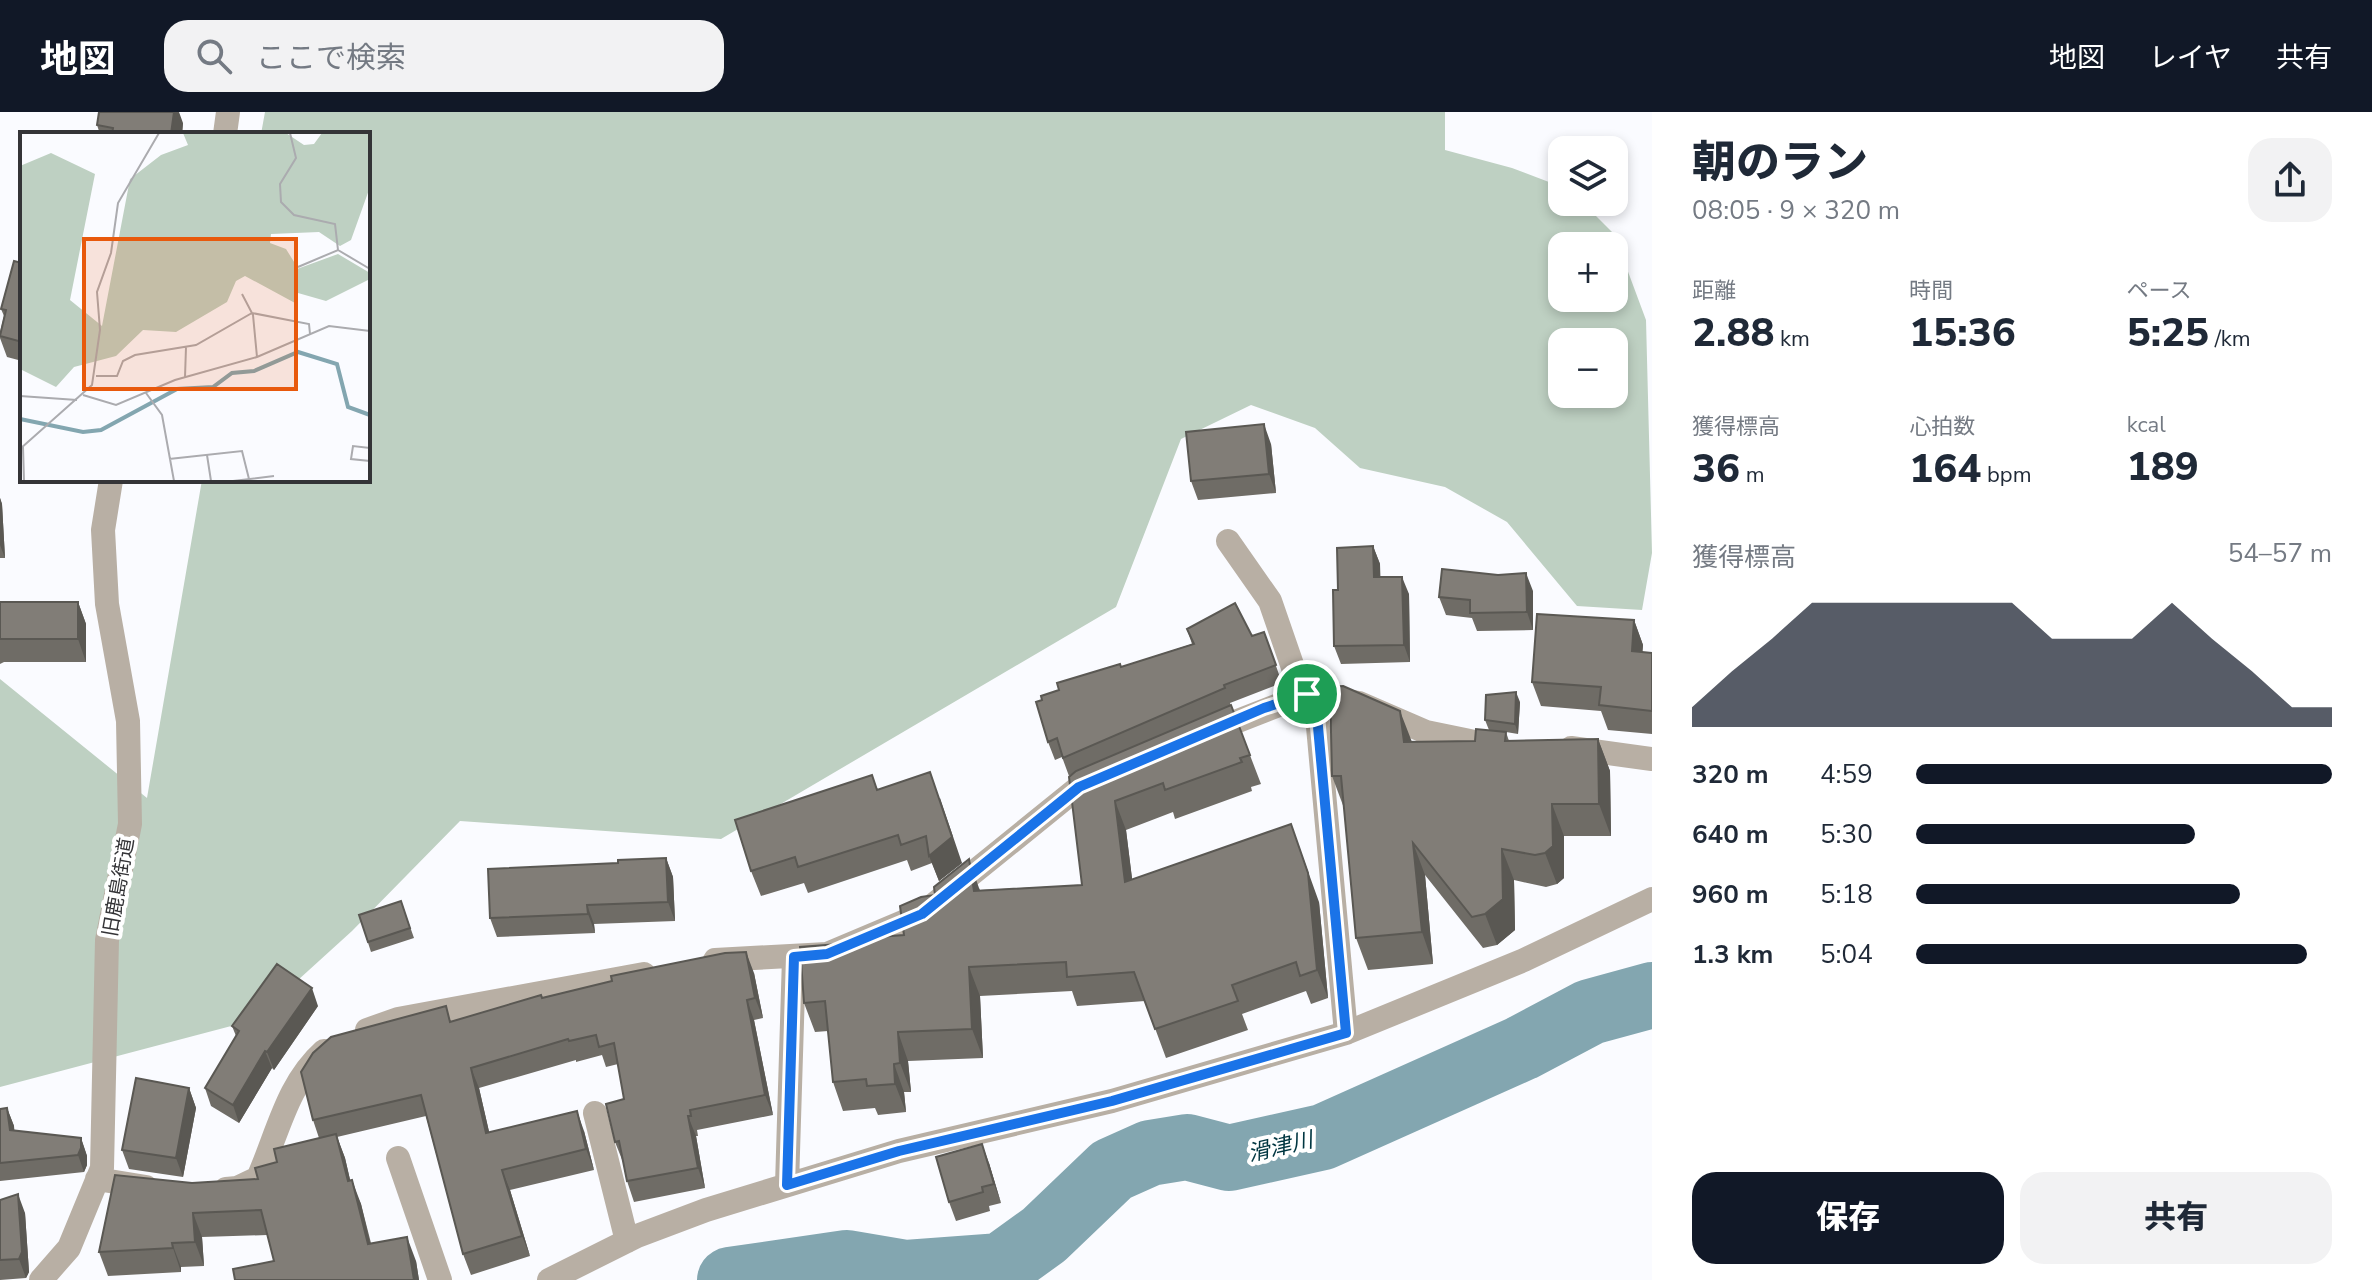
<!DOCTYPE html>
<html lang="ja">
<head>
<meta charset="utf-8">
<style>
	:root { --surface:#fff; --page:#f2f2f3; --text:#1f2937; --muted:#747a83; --accent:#111827 }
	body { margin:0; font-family:"Nunito Sans","Noto Sans JP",sans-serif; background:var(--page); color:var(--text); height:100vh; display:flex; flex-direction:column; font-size:30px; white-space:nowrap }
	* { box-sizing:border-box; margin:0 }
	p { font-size:26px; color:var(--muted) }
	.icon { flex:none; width:44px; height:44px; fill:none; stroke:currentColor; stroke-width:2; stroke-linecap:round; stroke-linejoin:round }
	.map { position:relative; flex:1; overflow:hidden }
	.details { display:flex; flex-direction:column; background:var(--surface); width:720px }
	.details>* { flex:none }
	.tools { position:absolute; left:1548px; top:24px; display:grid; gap:16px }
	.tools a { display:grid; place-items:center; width:80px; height:80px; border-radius:16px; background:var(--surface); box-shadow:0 4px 12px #0003; font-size:40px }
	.pin { position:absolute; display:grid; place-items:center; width:68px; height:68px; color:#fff; margin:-34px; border:4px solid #fff; border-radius:50%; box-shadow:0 2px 8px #0007 }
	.round { display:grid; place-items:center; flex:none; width:84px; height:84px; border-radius:24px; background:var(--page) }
	.headline { display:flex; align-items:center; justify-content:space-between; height:136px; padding:0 40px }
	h1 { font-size:44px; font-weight:800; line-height:60px }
	.metrics { display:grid; grid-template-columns:repeat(3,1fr); gap:12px; height:136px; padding:8px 40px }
	.metrics div { display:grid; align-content:center }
	.metrics b { font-size:40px; font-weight:800 }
	.metrics small { font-size:22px; font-weight:400 }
	.metrics p { font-size:22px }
	.chart { height:224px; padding:16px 40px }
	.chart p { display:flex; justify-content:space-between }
	.chart svg { width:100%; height:144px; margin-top:8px; fill:var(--accent); opacity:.7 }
	.action { display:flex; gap:16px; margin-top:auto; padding:16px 40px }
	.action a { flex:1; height:92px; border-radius:24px; background:var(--accent); color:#fff; font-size:32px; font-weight:800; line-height:92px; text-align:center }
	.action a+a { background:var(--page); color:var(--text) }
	ul { padding:0 40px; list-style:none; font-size:26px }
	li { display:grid; grid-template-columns:128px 96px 1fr; align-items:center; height:60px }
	li i { height:20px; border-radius:10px; background:var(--accent) }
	header { display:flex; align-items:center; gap:48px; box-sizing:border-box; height:112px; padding:0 40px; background:var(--accent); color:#fff }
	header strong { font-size:38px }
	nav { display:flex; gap:44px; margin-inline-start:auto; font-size:28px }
	.search { width:560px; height:72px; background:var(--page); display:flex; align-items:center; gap:20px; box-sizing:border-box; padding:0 28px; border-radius:24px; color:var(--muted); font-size:30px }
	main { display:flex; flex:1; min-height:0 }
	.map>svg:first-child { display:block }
</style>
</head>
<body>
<header>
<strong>地図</strong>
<div class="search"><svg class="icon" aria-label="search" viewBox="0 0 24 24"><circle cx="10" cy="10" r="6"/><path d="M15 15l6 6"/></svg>ここで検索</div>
<nav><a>地図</a><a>レイヤ</a><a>共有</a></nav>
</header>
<main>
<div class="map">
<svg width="1652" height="1168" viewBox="0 0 1652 1168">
	<rect width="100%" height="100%" fill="#fafbff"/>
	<path fill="#bed0c2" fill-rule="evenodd" d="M265,0H1445V38L1512,56L1562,75V90H1582L1614,122L1646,208L1652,441L1642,498L1577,494L1507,410L1445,375L1360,356L1315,316L1251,293L1181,327L1116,495L721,727L460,709L352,819L254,908L0,975V567L147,686L202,368H368V22H261ZM1562,134H1614V186H1562ZM1562,230H1614V282H1562Z"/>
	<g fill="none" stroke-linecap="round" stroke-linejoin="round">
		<path stroke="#83a6b0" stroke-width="66" d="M730,1168L847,1151L906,1161L1001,1154L1044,1123L1112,1058L1150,1041L1187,1035L1229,1046L1323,1025L1522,936L1590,900L1652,883"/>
		<path stroke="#b8afa4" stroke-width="24" d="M225,22L228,0
			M1228,429L1270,489L1299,573L1316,593L1346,921
			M1207,621L1307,582L1359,591L1426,620L1499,635
			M1571,636L1652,647
			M715,848L827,842L922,802L1079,675L1100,667
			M367,918L398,907L644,862
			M595,1001L627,1129
			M398,1046L440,1168
			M97,1067L146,1075
			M787,1073L794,845
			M226,1077L237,1076L258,1066C278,1021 287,972 324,939
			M41,1168L69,1136L102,1056L107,828L130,712L128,609L107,492L103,418L111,368
			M549,1168L637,1124L706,1098L899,1039L1112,989L1346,921L1524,848L1652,787"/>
	</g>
	<path fill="#6f6c66" d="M183,11L182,22H100L97,13Z
		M22,151V249L7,245L0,226V220L4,204L1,197Z
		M1271,332L1276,381L1198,388L1191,369Z
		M0,386L2,392L5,446H0Z
		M1373,434L1380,452V465L1409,482L1410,550L1341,552L1334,534L1338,478Z
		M1533,479V518L1477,519L1472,506L1446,503L1439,485Z
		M0,490H78L86,512V550H4L0,552Z
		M1634,508L1643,533L1642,540L1652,541V622L1608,618L1601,599L1541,594L1532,570Z
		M1187,517L1252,524L1264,520L1282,571L1230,591L1261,672L1251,675L1252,679L1175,707L1173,700L1126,718L1132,767L1319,790L1328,886L1311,892L1306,879L1242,902L1248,918L1166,946L1145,889L1077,894L1072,879L980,884L983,946L908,949L911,980H904L906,1000L878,1003L875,996L843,999L833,970L828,919L815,920L804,891L866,830L904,823L979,776L980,778L1082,773L1072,662L1069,664L1062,645L1055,648L1048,630L1042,588L1059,578L1121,555L1192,532Z
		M1520,590L1518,622L1506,620L1509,629L1598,627L1610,659L1611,724H1564V766L1557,772L1546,775L1514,768L1515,818L1497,833L1483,836L1425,763L1433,852L1368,858L1356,826L1344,696L1332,664L1412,630L1475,629L1489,618L1485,608Z
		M878,678L962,751L939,769L932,751L911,759L907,748L808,781L804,771L761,784L751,759Z
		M666,746L673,765L675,809L594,812L595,821L497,825L490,806L618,751Z
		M401,789L414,826L371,840L359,803Z
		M754,861L763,906L754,908L773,1003L697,1018L698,1024H696L705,1076L634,1090L627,1069L623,1050L615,1030L624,987L618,952L606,955L602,943L576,950V948L479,976L489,1020L584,1019L594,1058L510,1078L530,1144L471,1163L463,1142L426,1004L337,1025L345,1046L350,1068L361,1092L371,1131L416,1149L419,1168H235L274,1149L267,1123L202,1125L204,1154L181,1155V1160L108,1164L99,1140L192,1071L258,1067L277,1050L319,1026L313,1008L451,910L542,886Z
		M318,894L274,958L272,956L239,1011L211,994L205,976L236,924L232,914Z
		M189,976L196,996L183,1065L129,1057L122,1038Z
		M7,996L14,1014V1019L81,1026L87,1044V1053L84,1060L0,1069V997Z
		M989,1051L1001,1091L989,1094L990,1099L956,1109L949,1090Z
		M0,1088L25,1101L29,1160L26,1166L0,1168Z"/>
	<path fill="#5a5853" d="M174,0H179L183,11L182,22H171Z
		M1264,312L1271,332L1276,381L1269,362Z
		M0,386L2,392L5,446L0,433Z
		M1373,434L1380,452L1381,482L1374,465Z
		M1526,461L1533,479V518L1527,500Z
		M1402,465L1409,482L1410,550L1404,533Z
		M78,490L86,512V550L78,527Z
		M1634,508L1643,533L1641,564L1632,539Z
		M1516,580L1520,590L1518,622L1515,612Z
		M1400,599L1412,630H1404Z
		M1598,627L1610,659L1611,724L1599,692Z
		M940,686L962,751L939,769L929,744Z
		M1115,689L1126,718L1136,798L1125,770Z
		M1552,692L1564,724V766L1557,772L1545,741Z
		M1291,712L1319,790L1328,886L1317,858Z
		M1413,731L1425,763L1433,852L1422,820Z
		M1502,737L1514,768L1515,818L1497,833L1485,802Z
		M666,746L673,765L675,809L668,790Z
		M969,747L979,776L984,808L974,779Z
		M587,793L594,812L595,821L588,802Z
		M746,840L754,861L763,906L755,886Z
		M969,855L980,884L983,946L972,917Z
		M312,876L318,894L274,958L267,940Z
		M747,888L754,908L773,1003L765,983Z
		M898,920L908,949L911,980L900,951Z
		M265,939L272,956L239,1011L233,993Z
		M894,952L904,980L906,1000L895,972Z
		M471,956L479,976L494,1041L486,1021Z
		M189,976L196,996L183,1065L176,1046Z
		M7,996L14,1014L16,1036L10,1018Z
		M577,999L584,1019L594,1058L586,1037Z
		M688,1004L696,1024L705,1076L698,1056Z
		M336,1022L345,1046L356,1093L348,1069Z
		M81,1026L87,1044V1053L84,1060L78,1043Z
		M982,1032L989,1051L1001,1091L994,1072Z
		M502,1058L510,1078L530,1144L522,1124Z
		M352,1068L361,1092L376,1156L368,1132Z
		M18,1082L25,1101L29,1160L26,1166L19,1147Z
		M193,1101L202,1125L204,1154L195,1130Z
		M407,1125L416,1149L419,1168H414Z
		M172,1131L181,1155V1160L173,1136Z"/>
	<path fill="#817d77" stroke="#5a5853" stroke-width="2" d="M99,0H174L171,22H112L113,16L97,13Z
		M14,149L22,151V230L0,224L6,198L1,197Z
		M1264,312L1269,362L1191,369L1186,320Z
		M1373,434L1374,465H1402L1404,533L1334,534L1333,478H1338L1337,436Z
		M1442,457L1498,463L1526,461L1527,500L1470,501V488L1439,485Z
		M0,490H78V527H0Z
		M1235,491L1252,524L1264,520L1276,553L1224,573L1225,576L1063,646L1057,626L1048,630L1036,590L1042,588L1041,584L1059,578L1057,571L1120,552L1121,555L1194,532L1187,517Z
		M1537,502L1634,508L1632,539L1652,541V599L1599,593L1601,575L1532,570Z
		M1343,574L1400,599L1404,630L1475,629L1476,617L1506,620L1505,629L1598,627L1599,692H1552L1553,734L1545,741L1535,743L1502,737L1503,787L1485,802L1472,805L1413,731L1422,820L1356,826L1341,664H1332L1330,575Z
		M1516,580L1515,612L1485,608L1486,583Z
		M1231,593L1250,643L1240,646L1242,650L1165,678L1163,671L1115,689L1125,770L1291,712L1308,761L1317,858L1300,864L1296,850L1232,873L1238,889L1155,917L1134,860L1067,865L1066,850L969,855L972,917L898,920L900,951L894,952L895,972L867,974L866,967L833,970L825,889L804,891L800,835L866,830L865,826L904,823L900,794L921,785L935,783L934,775L969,747L974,779L1082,773L1069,665L1076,659Z
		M930,660L952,725L929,744L926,724L901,733L898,723L798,755L795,745L751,759L735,708L872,663L877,678Z
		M666,746L668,790L587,793L588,802L490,806L488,757L618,751V748Z
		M401,789L410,816L368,830L359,803Z
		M746,840L755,886L747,888L765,983L690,998L691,1004H688L698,1056L627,1069L619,1029L615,1030L606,992L624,987L614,931L599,935L596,923L569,929L568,927L471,956L486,1021L577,999L586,1037L502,1058L522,1124L463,1142L421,983L313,1008L301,960L313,941L331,925L446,894L450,910L541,883L542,886L612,869L611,864L725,841Z
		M277,852L312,876L267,940L265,939L233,993L205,976L239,919L232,914Z
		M136,966L189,976L176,1046L122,1038Z
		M7,996L10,1018L81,1026V1036L78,1043L0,1051V997Z
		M336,1022L348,1069L352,1068L368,1132L407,1125L414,1168H235L233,1157L274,1149L261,1098L193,1101L195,1130L172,1131L173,1136L99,1140L115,1063L192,1071L258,1067L255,1056L277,1050L274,1037Z
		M982,1032L994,1072L982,1075L983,1080L949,1090L936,1045Z
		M18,1082L22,1140L19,1147L0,1148V1088Z"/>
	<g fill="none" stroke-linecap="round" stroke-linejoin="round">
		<g stroke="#fff" stroke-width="16">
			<path id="route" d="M1307,582L1316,593L1346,921L1112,989L899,1039L787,1073L794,845L827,842L922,802L1079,675L1264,596Z"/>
		</g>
		<use href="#route" stroke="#1a73e8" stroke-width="10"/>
	</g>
	<g text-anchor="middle" stroke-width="8" stroke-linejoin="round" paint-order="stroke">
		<g font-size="20" fill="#343437" stroke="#fff">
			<text transform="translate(118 775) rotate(-80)" y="7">旧鹿島街道</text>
		</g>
		<g font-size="22" font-style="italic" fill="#003641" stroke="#fff">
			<text transform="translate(1280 1034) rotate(-13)" y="8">滑津川</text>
		</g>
	</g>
	<g transform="translate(20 20)">
		<rect width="350" height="350" fill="#fafbff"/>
		<path d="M163,1H266L284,13L294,12L302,1H350V55L331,108L320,114L299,100L251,102L250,111L266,117L276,133L275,171L225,144L216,149L207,170L156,200L123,198L96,224L54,235L36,255L2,238L0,34L31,21L75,42L50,168L82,194L110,47L141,23L168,13ZM318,122L350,141V147L306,169L278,161L277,137Z" fill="#bed0c2"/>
		<path fill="none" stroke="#83a6b0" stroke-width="4" d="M0,287L63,300L81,298L157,257L193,255L212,241L234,239L278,220L317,232L328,275L350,283"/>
		<path fill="none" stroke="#ababaf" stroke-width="2" d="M270,1L276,26L260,52L261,70L274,83L315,92L318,118M278,135L318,118L350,137M222,162L233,183L237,225M76,244H97L103,229L115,223L176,213L232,181L289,192L290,202M165,245L166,215M126,261L142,283L154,349M63,263L96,273L155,248L237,225L309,194L350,199M0,264L57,268M3,315L4,349M350,316L333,314L331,327L350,329M0,317L72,253L80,198L77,160L91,121L98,71L139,1M187,323L191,349M149,327L222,319L229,347M213,349L254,344"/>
		<path fill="#e8590c" fill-opacity="0.15" stroke="#e8590c" stroke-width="4" d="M64,107H276V257H64Z"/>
		<rect width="350" height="350" fill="none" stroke="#343437" stroke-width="4"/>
	</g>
</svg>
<div class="tools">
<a><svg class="icon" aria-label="layers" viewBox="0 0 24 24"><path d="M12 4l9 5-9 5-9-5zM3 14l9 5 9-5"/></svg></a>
<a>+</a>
<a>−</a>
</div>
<div class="pin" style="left:1307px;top:582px;background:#1e9e55"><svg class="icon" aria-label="arrive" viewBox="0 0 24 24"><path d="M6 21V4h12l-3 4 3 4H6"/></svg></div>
</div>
<section class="details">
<div class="headline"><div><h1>朝のラン</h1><p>08:05 · 9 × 320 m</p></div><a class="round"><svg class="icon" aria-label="share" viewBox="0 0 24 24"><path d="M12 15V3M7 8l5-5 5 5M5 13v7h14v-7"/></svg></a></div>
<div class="metrics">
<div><p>距離</p><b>2.88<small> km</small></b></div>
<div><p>時間</p><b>15:36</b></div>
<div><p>ペース</p><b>5:25<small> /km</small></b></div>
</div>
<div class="metrics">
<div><p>獲得標高</p><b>36<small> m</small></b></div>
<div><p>心拍数</p><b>164<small> bpm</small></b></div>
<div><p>kcal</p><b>189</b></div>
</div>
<div class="chart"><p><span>獲得標高</span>54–57 m</p>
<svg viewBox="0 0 160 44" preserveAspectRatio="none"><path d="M0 44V38L10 27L20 17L30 6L40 6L50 6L60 6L70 6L80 6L90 17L100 17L110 17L120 6L130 17L140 27L150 38L160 38V44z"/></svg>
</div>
<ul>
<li><b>320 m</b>4:59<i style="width:100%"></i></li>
<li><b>640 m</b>5:30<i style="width:67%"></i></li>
<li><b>960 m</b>5:18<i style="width:78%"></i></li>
<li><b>1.3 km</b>5:04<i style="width:94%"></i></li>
</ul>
<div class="action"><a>保存</a><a>共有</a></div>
</section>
</main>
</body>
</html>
